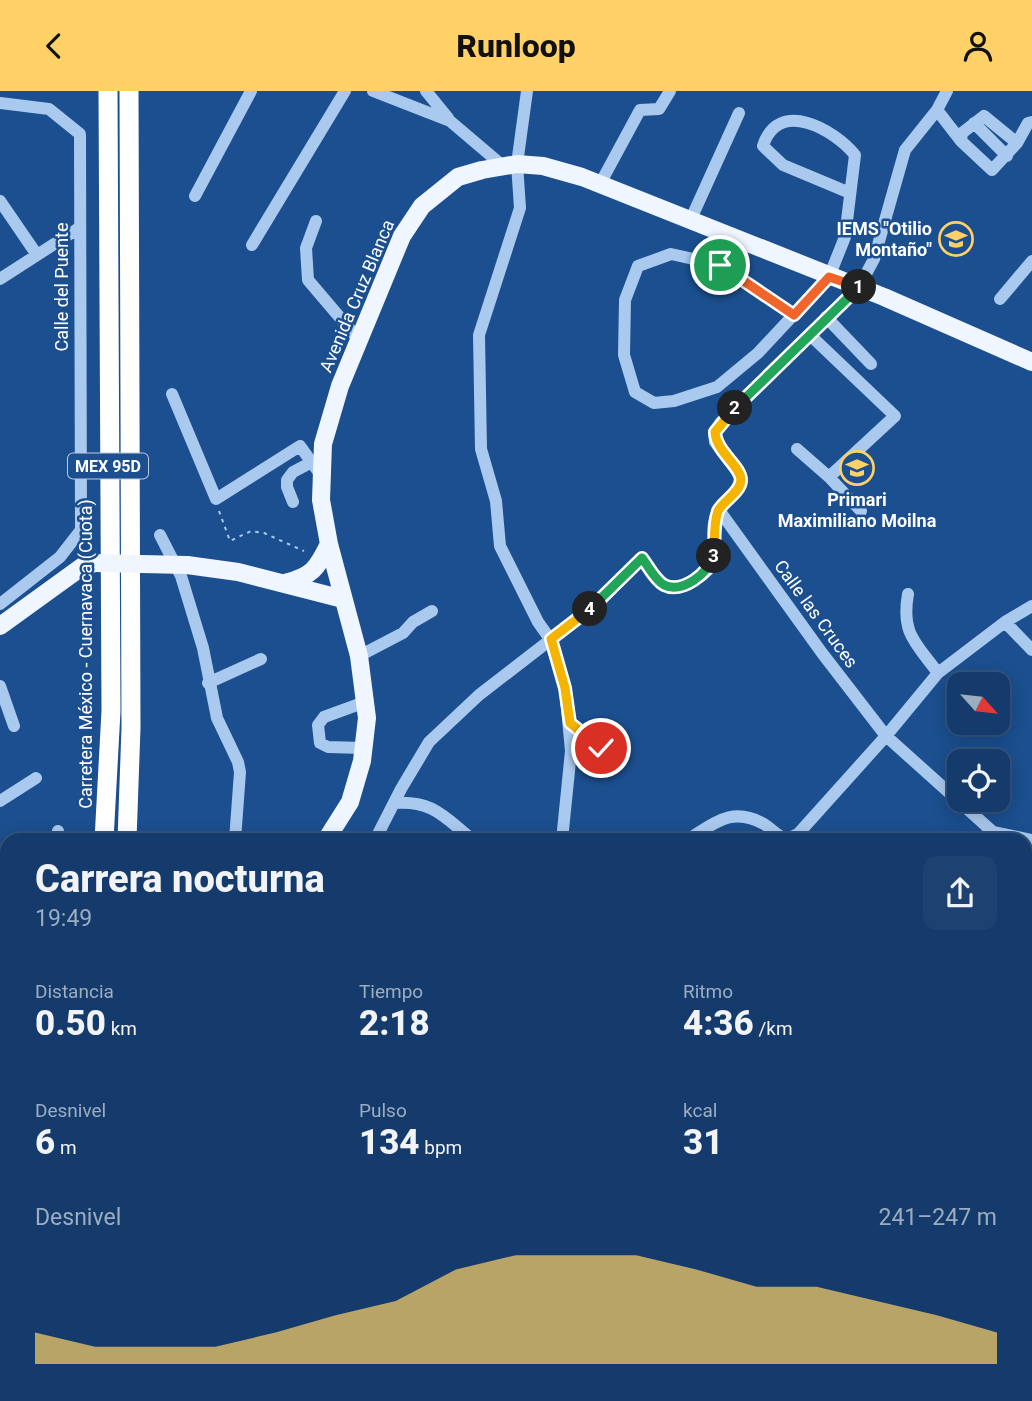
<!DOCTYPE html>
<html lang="es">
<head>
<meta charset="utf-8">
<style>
	:root { --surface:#143b6b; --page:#1d4271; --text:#f1f3f6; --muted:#9dadc1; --line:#33557e; --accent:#ffd166 }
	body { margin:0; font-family:Roboto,sans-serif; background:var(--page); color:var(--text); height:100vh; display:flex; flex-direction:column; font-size:26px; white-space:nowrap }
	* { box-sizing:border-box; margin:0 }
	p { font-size:23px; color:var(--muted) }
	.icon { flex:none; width:38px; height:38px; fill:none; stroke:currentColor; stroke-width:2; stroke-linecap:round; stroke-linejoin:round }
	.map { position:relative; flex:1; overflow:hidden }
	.side { position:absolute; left:0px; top:742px; width:1032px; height:569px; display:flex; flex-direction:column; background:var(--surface); border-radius:21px 21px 0 0; box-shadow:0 4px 18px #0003,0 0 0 2px var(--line) }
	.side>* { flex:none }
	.needle { width:46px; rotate:117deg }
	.controls { position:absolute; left:947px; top:581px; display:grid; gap:14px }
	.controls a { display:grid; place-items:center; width:63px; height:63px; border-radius:14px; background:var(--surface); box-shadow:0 4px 18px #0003,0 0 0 2px var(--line); font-size:35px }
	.pin { position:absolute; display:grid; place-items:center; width:60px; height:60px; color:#fff; margin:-30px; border:4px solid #fff; border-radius:50%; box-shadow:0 2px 7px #0007 }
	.km { position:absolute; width:35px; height:35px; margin:-18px; border-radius:50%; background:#222; color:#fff; font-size:19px; line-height:35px; text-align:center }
	.round { display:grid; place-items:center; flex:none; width:74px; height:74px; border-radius:14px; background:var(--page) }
	.overview { display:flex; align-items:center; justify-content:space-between; height:119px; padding:0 35px }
	h1 { font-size:38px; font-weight:800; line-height:52px }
	.figures { display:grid; grid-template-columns:repeat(3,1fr); gap:10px; height:119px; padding:7px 35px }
	.figures div { display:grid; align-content:center }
	.figures b { font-size:35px; font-weight:800 }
	.figures small { font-size:19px; font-weight:400 }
	.figures p { font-size:19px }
	.chart { height:196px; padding:14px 35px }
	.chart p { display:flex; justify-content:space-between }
	.chart svg { width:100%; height:126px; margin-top:7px; fill:var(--accent); opacity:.7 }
	header { display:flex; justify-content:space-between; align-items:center; height:91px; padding:0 35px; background:var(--accent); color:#111; font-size:32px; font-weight:800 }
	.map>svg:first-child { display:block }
</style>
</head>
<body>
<header><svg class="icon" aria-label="back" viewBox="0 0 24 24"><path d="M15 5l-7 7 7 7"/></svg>Runloop<svg class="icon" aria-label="person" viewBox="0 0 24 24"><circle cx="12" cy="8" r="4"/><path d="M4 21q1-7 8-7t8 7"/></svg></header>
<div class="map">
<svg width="1032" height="1310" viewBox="0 0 1032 1310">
	<rect width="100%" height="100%" fill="#1b4f8f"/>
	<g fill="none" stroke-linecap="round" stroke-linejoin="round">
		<path stroke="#a9c9ee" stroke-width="2" stroke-dasharray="3.5 5" stroke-linecap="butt" d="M219,420L230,450L251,440L264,442L304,460"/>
		<path stroke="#a9c9ee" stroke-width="12" d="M373,0L450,30L503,75
			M426,0L448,27
			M527,0L517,73L520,117L479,244L481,358L496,410L500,455L538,531L550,548L565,597L571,660L562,749
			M0,12L49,18L80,43L81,439L60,466L0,513
			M937,19L961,50
			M984,25L1017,52L992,79L961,50L962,42Z
			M974,32L1007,65
			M1017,52L1028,32L1032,31
			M600,93L640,19L659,18L670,0
			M195,105L251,0
			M0,110L37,164
			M316,130L306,157L308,189L359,249
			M690,130L739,22
			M252,154L345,0
			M0,188L79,137
			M1000,208L1032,170
			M794,224L720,174L671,163L638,175L625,209L624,264L635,301L654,312L674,310L717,296L758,262L829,186L845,146L855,64C834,38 778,7 763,55L783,74L850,102
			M826,226L871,273
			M810,244L895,325L829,386L861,420
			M172,303L216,408L300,355L320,383
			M797,358L829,386
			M293,411L287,396V389L293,381L312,371
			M719,419L822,562L886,645L993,741
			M160,444L181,485L203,557L217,627L238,671L240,681L235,749
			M908,503C901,543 916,552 938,582
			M1005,531L1032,559
			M359,565L403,542L413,531L432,520
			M208,592L261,568
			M0,595L14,635
			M570,632L586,643L608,666
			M363,657L328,656L320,652L318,634L324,626L365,611
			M0,710L36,687
			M394,712C433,709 444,726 473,749
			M993,741L1032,749
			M57,749L58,740
			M375,749L401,698L429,651L479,604L598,512L642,467C652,482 662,502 683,494C737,473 701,450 719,418C726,406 744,399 739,383L715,351L714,341L721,331L859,196L874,168L905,59L937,19L947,0
			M687,749C715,732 732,715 764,733C772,738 778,746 787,748L798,743L886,645L938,582L1005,531L1032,515
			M976,749L993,741
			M1026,793L1032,783
			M0,827L7,823
			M0,887L7,886
			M1026,941L1032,938
			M0,1219L7,1210
			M233,1304L242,1310
			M511,1304L519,1310
			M134,1310L137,1304
			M256,1310L260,1304
			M486,1310L490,1304"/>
		<path stroke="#f0f6ff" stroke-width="18" d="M187,474L238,481L343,508
			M285,492C312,485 317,478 329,453
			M0,535L83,475L95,472
			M326,749L350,711L362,670L367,627L359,565L329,453L321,409L323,353L340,295L402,145L422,115L458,86L482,79L517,73L543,75L582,86L884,206L1032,271
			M0,1114L7,1101
			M0,1144L7,1158
			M94,1304L97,1310"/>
		<path stroke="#fff" stroke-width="19" d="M104,749L111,620L108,0
			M127,749L131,637L129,0
			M0,1034L7,1023
			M0,1067L7,1056"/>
		<path stroke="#f0f6ff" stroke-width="18" d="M95,472L187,474"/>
	</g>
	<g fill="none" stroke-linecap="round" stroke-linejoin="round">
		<g stroke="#fff" stroke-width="14">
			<path id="split-1" d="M720,174L794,224L829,186L859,196"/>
		</g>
		<g stroke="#fff" stroke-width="14">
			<path id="split-2" d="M735,317L859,196"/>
		</g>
		<g stroke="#fff" stroke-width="14">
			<path id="split-3" d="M714,465C715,451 713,434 718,420C723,410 741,401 741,389C741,375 716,361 715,341L735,317"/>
		</g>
		<g stroke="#fff" stroke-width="14">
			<path id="split-4" d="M590,518L642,467C649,476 654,488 664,494C682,503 709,482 714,465"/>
		</g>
		<g stroke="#fff" stroke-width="14">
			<path id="split-5" d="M590,518L551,548L565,597L570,632L601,657"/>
		</g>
		<use href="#split-1" stroke="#f0652b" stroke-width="9"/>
		<use href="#split-2" stroke="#22a559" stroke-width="9"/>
		<use href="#split-3" stroke="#f5b400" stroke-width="9"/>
		<use href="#split-4" stroke="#22a559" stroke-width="9"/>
		<use href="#split-5" stroke="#f5b400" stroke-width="9"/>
	</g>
	<defs>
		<g id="school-ring" transform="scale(1.75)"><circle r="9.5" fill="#1b4f8f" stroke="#ffd166" stroke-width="1.5"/><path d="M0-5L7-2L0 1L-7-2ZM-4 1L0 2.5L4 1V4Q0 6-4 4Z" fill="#ffd166"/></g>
	</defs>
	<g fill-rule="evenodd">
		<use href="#school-ring" x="956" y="148"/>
		<use href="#school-ring" x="857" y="377"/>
	</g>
	<g text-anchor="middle" stroke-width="5" stroke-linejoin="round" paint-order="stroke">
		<rect fill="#1b4f8f" stroke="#bbcadd" stroke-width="2" x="68" y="362.5" width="80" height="25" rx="5"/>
		<g font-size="16" font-weight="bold" fill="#fff">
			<text x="108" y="381">MEX 95D</text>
		</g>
		<g font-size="18" font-weight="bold" fill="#fff" stroke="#1b4f8f" text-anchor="end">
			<text x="932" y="144">IEMS "Otilio<tspan x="932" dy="21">Montaño"</tspan></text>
			<text x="857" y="415" text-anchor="middle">Primari<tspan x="857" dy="21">Maximiliano Moilna</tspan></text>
		</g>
		<g font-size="18" fill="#fff" stroke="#1b4f8f">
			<text transform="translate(62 196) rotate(-90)" y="6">Calle del Puente</text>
			<text transform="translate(357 205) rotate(-67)" y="6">Avenida Cruz Blanca</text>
			<text transform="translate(816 523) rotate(54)" y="6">Calle las Cruces</text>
			<text transform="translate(86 563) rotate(-90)" y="6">Carretera México - Cuernavaca (Cuota)</text>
		</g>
	</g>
</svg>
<div class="controls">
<a><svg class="needle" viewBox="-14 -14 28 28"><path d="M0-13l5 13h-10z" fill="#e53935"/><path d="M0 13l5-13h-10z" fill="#9dadc1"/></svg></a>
<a><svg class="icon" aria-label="locate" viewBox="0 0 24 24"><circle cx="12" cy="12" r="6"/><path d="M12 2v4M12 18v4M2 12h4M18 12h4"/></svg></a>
</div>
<div class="pin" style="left:720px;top:174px;background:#1e9e55"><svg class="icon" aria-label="arrive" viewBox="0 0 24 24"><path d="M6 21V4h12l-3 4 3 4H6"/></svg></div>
<div class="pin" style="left:601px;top:657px;background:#d93025"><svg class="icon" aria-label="check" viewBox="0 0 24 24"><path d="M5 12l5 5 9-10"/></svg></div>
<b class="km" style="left:859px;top:196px">1</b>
<b class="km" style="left:735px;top:317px">2</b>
<b class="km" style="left:714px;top:465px">3</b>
<b class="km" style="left:590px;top:518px">4</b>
<section class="side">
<div class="overview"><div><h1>Carrera nocturna</h1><p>19:49</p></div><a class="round"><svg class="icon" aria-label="share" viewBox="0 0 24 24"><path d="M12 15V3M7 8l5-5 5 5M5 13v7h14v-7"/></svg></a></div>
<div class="figures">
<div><p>Distancia</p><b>0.50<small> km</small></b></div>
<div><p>Tiempo</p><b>2:18</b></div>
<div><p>Ritmo</p><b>4:36<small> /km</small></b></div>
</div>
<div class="figures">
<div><p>Desnivel</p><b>6<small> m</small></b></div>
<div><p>Pulso</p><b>134<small> bpm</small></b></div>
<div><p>kcal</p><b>31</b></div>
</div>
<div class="chart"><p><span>Desnivel</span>241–247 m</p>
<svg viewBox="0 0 160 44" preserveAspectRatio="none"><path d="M0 44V33L10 38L20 38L30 38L40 33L50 27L60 22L70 11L80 6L90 6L100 6L110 11L120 17L130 17L140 22L150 27L160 33V44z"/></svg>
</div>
</section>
</div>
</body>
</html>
